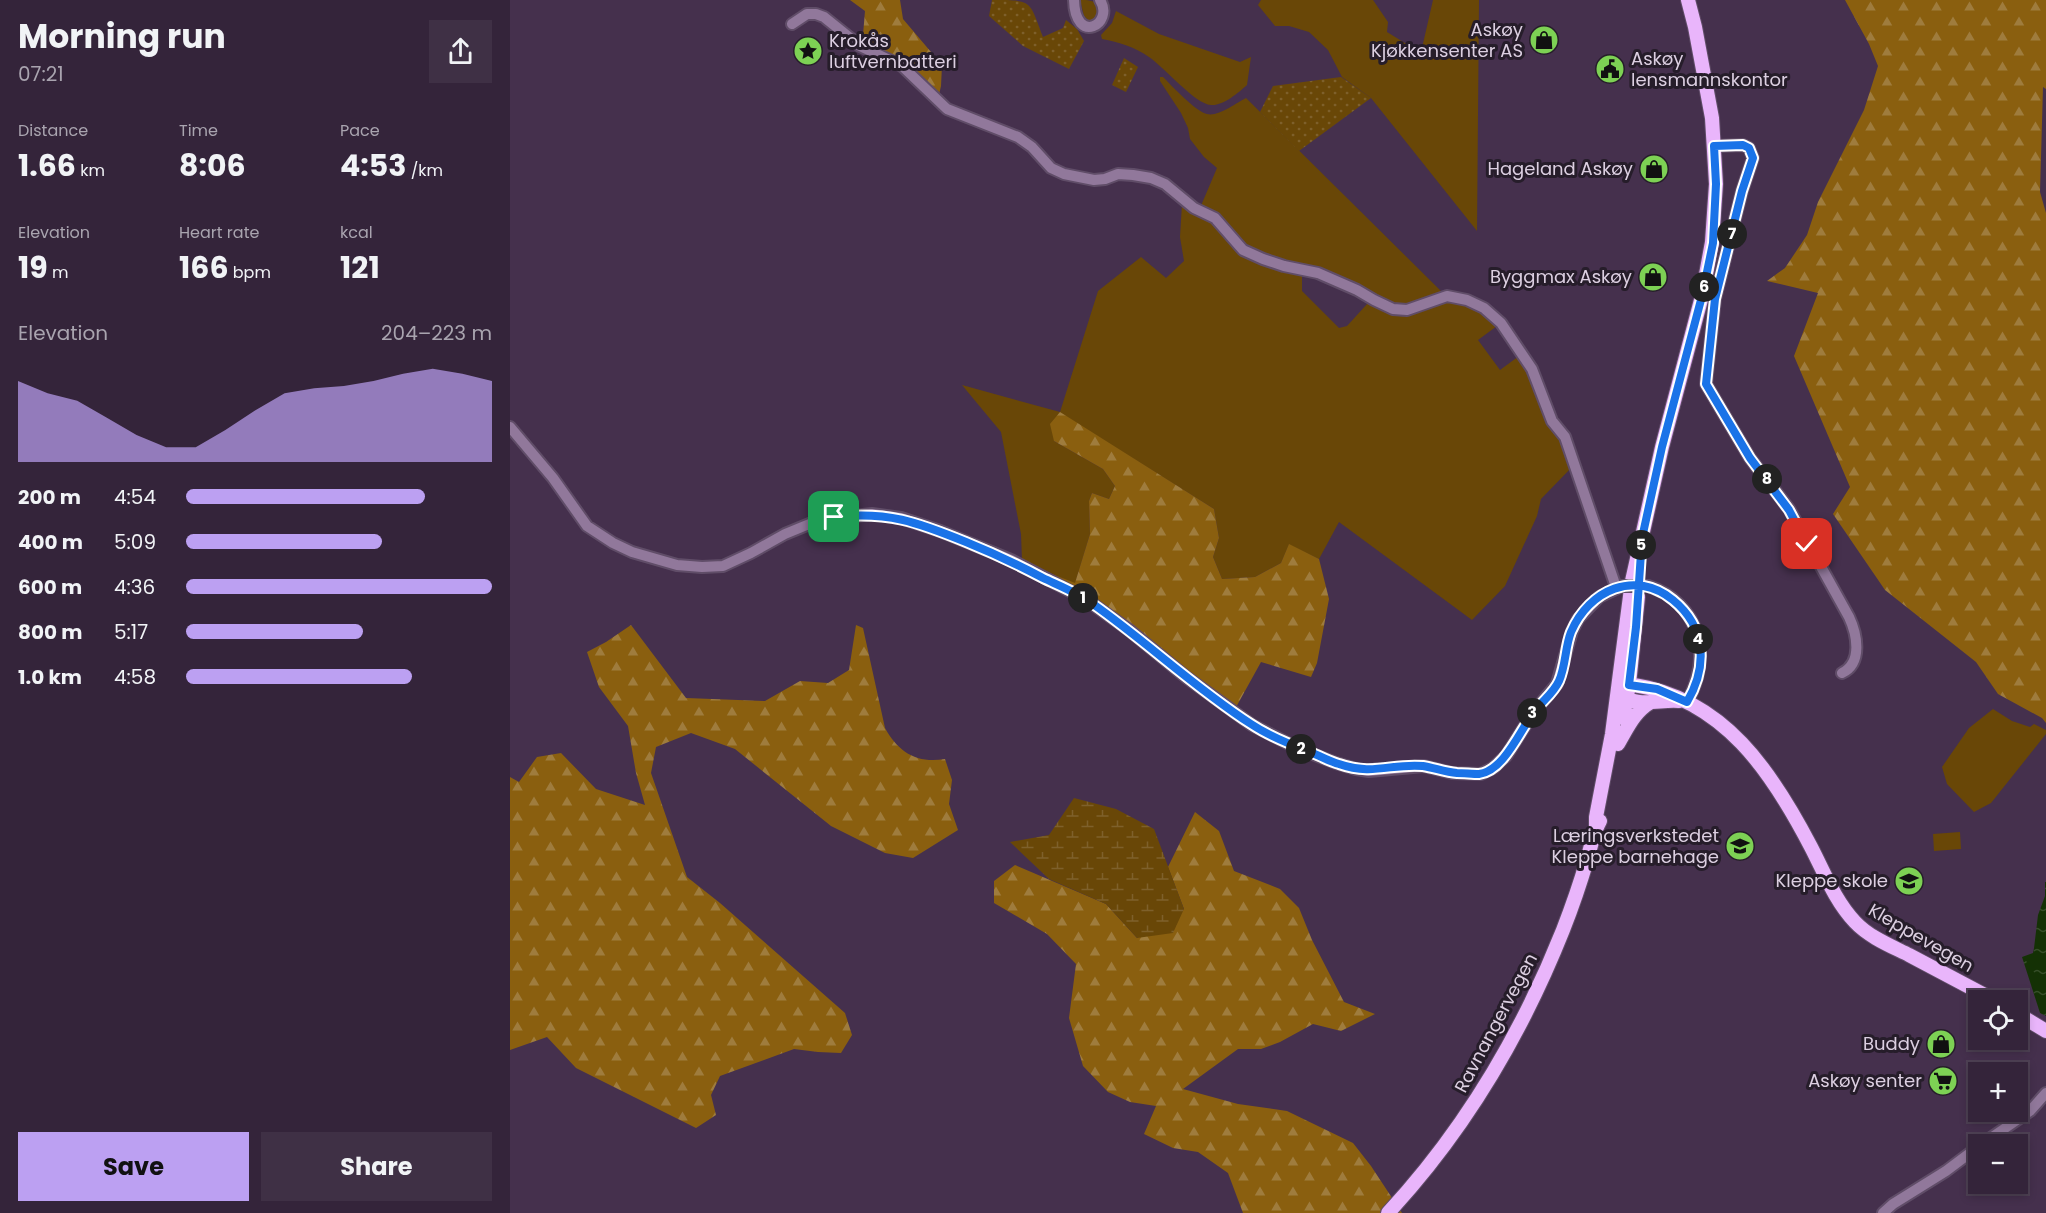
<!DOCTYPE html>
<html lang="en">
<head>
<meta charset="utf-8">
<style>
	:root { --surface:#34243a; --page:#3f3045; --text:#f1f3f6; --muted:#a9a4af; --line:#4e4154; --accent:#bca0f2 }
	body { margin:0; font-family:Poppins,sans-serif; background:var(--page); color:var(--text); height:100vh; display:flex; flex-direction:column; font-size:22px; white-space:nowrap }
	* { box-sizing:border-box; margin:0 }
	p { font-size:20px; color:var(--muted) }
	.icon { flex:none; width:33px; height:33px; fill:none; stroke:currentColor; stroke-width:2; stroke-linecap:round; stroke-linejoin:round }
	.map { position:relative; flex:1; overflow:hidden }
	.panel { display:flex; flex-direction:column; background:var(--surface); width:510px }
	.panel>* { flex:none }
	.fabs { position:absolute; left:1458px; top:990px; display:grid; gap:12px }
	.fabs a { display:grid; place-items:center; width:60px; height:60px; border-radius:0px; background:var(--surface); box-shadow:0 3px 9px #0003,0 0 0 2px var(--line); font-size:30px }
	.pin { position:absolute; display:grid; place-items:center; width:51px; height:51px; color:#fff; margin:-26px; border-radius:12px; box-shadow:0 3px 9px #0006 }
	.km { position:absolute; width:30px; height:30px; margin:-15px; border-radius:50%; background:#222; color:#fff; font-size:16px; line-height:30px; text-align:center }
	.round { display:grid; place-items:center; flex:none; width:63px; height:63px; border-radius:0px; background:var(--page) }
	.overview { display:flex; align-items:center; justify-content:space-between; height:102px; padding:0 18px }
	h1 { font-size:33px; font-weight:700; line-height:45px }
	.stats { display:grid; grid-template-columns:repeat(3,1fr); gap:9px; height:102px; padding:6px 18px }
	.stats div { display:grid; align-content:center }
	.stats b { font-size:30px; font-weight:700 }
	.stats small { font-size:16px; font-weight:400 }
	.stats p { font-size:16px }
	.chart { height:168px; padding:12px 18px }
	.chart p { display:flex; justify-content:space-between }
	.chart svg { width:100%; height:108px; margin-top:6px; fill:var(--accent); opacity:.7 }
	.button { display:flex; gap:12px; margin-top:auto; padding:12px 18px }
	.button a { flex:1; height:69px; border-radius:0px; background:var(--accent); color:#111; font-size:24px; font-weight:700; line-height:69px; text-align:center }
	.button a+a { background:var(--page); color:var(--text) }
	ul { padding:0 18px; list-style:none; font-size:20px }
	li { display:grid; grid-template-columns:96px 72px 1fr; align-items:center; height:45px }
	li i { height:15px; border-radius:8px; background:var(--accent) }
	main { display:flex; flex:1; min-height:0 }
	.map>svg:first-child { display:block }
</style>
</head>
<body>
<main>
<section class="panel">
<div class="overview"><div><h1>Morning run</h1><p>07:21</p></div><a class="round"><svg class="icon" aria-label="share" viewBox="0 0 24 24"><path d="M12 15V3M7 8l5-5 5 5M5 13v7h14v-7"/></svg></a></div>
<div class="stats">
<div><p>Distance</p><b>1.66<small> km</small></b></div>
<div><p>Time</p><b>8:06</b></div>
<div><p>Pace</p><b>4:53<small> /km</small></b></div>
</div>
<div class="stats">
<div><p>Elevation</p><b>19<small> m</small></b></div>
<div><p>Heart rate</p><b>166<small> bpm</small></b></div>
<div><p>kcal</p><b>121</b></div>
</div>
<div class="chart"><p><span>Elevation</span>204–223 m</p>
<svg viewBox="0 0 160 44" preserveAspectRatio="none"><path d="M0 44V11L10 16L20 19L30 26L40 33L50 38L60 38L70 31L80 23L90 16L100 14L110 13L120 11L130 8L140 6L150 8L160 11V44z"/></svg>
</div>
<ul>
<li><b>200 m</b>4:54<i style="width:78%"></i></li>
<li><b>400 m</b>5:09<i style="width:64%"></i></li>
<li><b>600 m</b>4:36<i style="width:100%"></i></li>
<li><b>800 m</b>5:17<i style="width:58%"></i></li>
<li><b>1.0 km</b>4:58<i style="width:74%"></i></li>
</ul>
<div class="button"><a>Save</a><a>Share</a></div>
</section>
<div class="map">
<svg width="1536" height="1213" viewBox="0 0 1536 1213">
	<defs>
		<pattern id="forest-firs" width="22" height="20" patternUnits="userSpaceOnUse" patternTransform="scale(1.5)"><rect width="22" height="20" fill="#8a5f0f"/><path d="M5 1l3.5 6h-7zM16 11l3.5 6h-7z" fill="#9f7c3d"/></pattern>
		<pattern id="wetland-marsh" width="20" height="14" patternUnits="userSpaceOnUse" patternTransform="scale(1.5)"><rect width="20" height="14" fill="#694707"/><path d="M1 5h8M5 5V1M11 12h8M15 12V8" fill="none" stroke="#7e602b"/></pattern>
		<pattern id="park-dots" width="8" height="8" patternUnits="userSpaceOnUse" patternTransform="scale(1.5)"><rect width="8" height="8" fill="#694707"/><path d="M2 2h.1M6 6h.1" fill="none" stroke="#7e602b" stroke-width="1.8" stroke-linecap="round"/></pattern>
		<pattern id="water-ripples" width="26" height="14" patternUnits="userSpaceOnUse" patternTransform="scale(1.5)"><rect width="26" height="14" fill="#143105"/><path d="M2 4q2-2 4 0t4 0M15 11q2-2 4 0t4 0" fill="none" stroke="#364e29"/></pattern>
	</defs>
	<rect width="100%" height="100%" fill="#45304d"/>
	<path fill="#694707" d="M570,0C578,0 583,0 588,5L587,18L580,22L574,16Z
		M751,0H863L878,22L877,32L908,51L912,48L923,0H969L967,231L861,98L832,77L818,50L799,32L779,26H765L748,5Z
		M606,11L649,34L730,62L741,57L737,85C728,93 713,106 701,105C685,104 655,68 639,57C625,47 609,42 592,39L591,35L602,23Z
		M650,77H653C662,86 685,111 697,114C708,117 726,103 736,98L933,293L891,308L780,266L737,246L715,221L690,208L707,168L694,157L680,139L678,128L671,113L650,81Z
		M672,204L709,227L739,257L792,275V291L829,328L837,326L858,303C867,307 879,314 889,316C896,317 905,313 912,310C948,298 960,297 987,326L968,340L990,370L1009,356C1033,390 1049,427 1063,466L1031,499L1027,516L995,586L962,620L829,522L809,559L779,545L771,563L745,577L712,579L703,557L709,538L704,509L550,413L544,441L593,469L605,486L599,499L582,493L579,501L580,534L565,584L512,560L511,534L491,432L452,385L550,412L588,291L631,257L656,278L674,261L670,237Z
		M1483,709L1502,721L1520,727L1524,724L1536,730V734L1481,803L1464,812L1437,784L1432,767L1459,728Z
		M1450,832L1451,849L1424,851L1423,834Z"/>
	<path fill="url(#forest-firs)" d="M340,0H390L393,19L432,65L431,86L428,99L368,54L353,35L355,11Z
		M1335,0H1536V89L1533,87L1530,192L1536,213V723L1532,718L1488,694L1466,662L1375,590L1323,514L1340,487L1284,356L1308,293L1257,281L1275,268L1297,235L1308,202L1354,110L1368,66L1359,44Z
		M550,412L704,509L709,538L703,557L712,579L745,577L771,563L779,544L809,559L819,599L807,663L801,677L751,662L725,709L574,596L532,570L565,583L580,534L579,501L582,493L599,499L605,486L593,469L544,441L540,424Z
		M121,625L176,698L255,701L290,681L318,683L339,670L346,625L353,628L375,728C388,752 407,764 435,759L442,780L439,804L448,830L403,858L375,853L321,826L225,749L181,733L146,747L141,773L177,877L210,903L335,1013L342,1035L331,1053L308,1052L284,1049L210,1076L201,1095L206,1115L186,1128L66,1068L37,1037L0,1050V777L9,782L27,757L51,753L86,789L135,805L126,773L118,726L89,687L77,652L96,642Z
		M685,812L709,831L724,871L770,889L789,908L802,940L834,1002L865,1014L831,1031L803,1024L770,1042L751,1049H728L673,1089L728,1104L777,1111L843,1143L861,1166L892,1213H733L718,1173L688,1152L663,1148L634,1134L646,1106L620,1102L598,1092L573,1066L559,1018L566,964L537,934L484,903V881L505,865L596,904L627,938L674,909L658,867Z"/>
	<path fill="url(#wetland-marsh)" d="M564,798L606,809L644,829L674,909L663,933L627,938L596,904L539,879L500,842L539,835Z"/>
	<path fill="url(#park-dots)" d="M482,0C523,0 519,0 533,37L553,28L556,20L567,29L574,41L559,69L513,46L479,16Z
		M614,58L628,67L616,92L602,85Z
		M831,77L861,98L789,151L750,112L763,86Z"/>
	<path fill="url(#water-ripples)" d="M1535,882H1536V1016L1530,1013L1512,957L1523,953L1524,948L1528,915L1535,896Z"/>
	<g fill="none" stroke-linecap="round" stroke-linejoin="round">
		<g stroke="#604d68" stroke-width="14">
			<path id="minor" d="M564,0C565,46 605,24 590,0
				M282,24L297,14H306L314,17L350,46L392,66L437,109L508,137L522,147L541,168L554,174L584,180L595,179L608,174L623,175L641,178L655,184L684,208L705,218L733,250L753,259L774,266L808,273L847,290L864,300L883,309L897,310L937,296L957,300L974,308L991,323L1022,369L1042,421L1055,437L1106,587
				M1205,146L1233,145L1239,148L1243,158L1232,191L1205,299L1196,384L1240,458L1279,509L1339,617C1347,634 1353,663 1332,673
				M0,427L43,478L77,526L103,543L122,552L167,565L192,567L213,566L241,553L275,534L309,520L362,514L391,518L430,531L501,560L577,600L619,630L676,677L742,725L787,748L826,763L846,769L859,771L914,766L942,773L971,774L983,768L996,756L1023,713L1047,684L1062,631L1068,619L1089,597L1112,586
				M1138,586C1190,603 1203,657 1177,702
				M1472,1144L1520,1111L1536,1093
				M1373,1213L1383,1204L1436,1171L1468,1147"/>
		</g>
		<g stroke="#604d68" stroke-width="16">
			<path id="major" d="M1112,689L1119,685H1124C1214,699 1262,772 1301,847C1314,872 1325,901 1345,922C1359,937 1381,946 1399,955C1427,970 1456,985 1484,1000
				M1112,695C1126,708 1152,699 1169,701
				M1113,718L1119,685L1128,597
				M1108,744C1118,727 1124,712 1141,702
				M1086,829V817L1102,734L1122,581L1152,447L1192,296L1202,242L1206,184L1202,118L1185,27L1178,0
				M1508,1014L1536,1031
				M878,1213C954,1131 1012,1033 1053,930C1062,907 1070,884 1077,860C1081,847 1083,833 1090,821"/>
		</g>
		<use href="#minor" stroke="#91789b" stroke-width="10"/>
		<use href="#major" stroke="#e9b5fb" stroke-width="14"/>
		<g stroke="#604d68" stroke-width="14" stroke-linecap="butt">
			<path id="minor-bridge" d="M1112,586H1138"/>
		</g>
		<use href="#minor-bridge" stroke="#91789b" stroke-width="10"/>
	</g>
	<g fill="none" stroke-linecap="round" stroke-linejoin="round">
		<g stroke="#fff" stroke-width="12">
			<path id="route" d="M324,517C378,511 407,522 456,542C483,553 507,564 533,578C550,586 568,593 583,604C637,642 685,688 741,724C759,736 779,744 798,751C808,755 818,761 829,764C863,776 882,763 913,766C925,768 935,772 947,773C954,773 962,774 969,774C994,771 1010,730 1024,712C1032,701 1043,694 1049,681C1056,665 1055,647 1061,632C1079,590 1125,569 1163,600C1196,627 1198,666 1177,702L1147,689L1119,685L1126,627L1132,538L1152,447L1192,296L1203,243L1206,184L1204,146L1233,145L1239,148L1243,158L1232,191L1205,299L1196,384L1240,458L1279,510L1297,544"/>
		</g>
		<use href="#route" stroke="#1a73e8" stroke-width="8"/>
	</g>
	<defs>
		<g id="shop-disc" transform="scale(1.5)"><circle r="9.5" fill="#7dd154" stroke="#261d2a"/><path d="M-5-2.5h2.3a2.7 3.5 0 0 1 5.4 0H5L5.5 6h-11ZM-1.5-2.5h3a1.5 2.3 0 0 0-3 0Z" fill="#111"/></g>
		<g id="sight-disc" transform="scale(1.5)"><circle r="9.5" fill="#7dd154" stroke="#261d2a"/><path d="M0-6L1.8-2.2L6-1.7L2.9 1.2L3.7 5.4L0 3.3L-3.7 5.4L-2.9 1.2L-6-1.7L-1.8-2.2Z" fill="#111"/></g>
		<g id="civic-disc" transform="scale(1.5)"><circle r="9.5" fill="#7dd154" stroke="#261d2a"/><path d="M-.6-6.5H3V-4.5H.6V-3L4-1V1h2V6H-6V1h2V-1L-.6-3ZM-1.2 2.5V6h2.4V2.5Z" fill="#111"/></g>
		<g id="school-disc" transform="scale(1.5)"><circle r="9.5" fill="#7dd154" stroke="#261d2a"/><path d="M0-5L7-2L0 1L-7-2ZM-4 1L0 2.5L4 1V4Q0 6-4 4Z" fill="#111"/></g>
		<g id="supermarket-disc" transform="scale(1.5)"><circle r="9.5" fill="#7dd154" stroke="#261d2a"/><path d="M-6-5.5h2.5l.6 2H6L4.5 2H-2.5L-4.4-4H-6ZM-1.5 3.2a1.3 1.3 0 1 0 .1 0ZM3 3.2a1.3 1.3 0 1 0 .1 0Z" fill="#111"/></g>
	</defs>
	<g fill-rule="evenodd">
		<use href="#shop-disc" x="1034" y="40"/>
		<use href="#sight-disc" x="298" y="51"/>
		<use href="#civic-disc" x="1100" y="69"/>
		<use href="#shop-disc" x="1144" y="169"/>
		<use href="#shop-disc" x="1143" y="277"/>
		<use href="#school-disc" x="1230" y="846"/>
		<use href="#school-disc" x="1399" y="881"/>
		<use href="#shop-disc" x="1431" y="1044"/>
		<use href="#supermarket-disc" x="1433" y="1081"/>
	</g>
	<g text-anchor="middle" stroke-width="6" stroke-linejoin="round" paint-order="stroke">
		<g font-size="18" fill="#dccfe1" stroke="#261d2a" text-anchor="end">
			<text x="1013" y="36">Askøy<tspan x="1013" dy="21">Kjøkkensenter AS</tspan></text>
			<text x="319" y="47" text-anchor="start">Krokås<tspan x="319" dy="21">luftvernbatteri</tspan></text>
			<text x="1121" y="65" text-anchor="start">Askøy<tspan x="1121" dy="21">lensmannskontor</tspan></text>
			<text x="1123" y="175">Hageland Askøy</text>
			<text x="1122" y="283">Byggmax Askøy</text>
			<text x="1209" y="842">Læringsverkstedet<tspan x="1209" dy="21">Kleppe barnehage</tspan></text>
			<text x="1378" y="887">Kleppe skole</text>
			<text x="1410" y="1050">Buddy</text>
			<text x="1412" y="1087">Askøy senter</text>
		</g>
		<g font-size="18" fill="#dccfe1" stroke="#261d2a">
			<text transform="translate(1411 938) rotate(30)" y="6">Kleppevegen</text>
			<text transform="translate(986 1023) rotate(-62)" y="6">Ravnangervegen</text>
		</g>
	</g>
</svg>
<div class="fabs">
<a><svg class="icon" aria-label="locate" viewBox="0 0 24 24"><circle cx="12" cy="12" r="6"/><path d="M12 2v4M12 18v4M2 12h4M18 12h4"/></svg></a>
<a>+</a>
<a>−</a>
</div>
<div class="pin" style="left:324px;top:517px;background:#1e9e55"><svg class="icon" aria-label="arrive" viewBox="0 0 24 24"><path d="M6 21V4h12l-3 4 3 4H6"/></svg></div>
<div class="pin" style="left:1297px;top:544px;background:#d93025"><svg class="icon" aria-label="check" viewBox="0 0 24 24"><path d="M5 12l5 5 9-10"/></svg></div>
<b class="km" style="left:573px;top:598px">1</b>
<b class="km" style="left:791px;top:749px">2</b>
<b class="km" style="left:1022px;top:713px">3</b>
<b class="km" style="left:1188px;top:639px">4</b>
<b class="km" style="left:1131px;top:545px">5</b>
<b class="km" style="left:1194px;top:287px">6</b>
<b class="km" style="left:1222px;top:234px">7</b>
<b class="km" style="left:1257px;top:479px">8</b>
</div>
</main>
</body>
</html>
